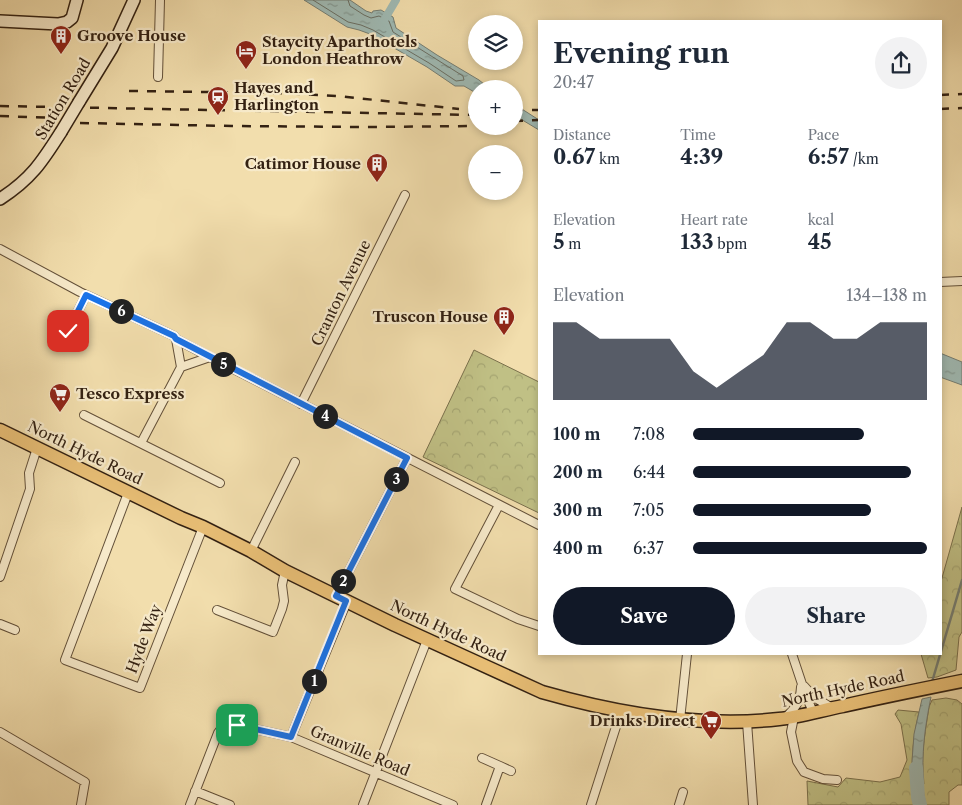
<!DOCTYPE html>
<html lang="en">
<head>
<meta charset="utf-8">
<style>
	:root { --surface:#fff; --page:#f2f2f3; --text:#1f2937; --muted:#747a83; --accent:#111827 }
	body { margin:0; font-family:"Libre Caslon Text",serif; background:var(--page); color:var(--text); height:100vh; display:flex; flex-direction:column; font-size:19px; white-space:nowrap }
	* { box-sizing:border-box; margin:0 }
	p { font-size:16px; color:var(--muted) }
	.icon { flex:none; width:28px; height:28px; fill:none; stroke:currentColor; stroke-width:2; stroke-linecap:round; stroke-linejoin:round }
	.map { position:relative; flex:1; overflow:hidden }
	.side { position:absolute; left:538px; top:20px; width:404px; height:635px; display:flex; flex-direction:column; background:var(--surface); border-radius:0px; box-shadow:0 2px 8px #0003 }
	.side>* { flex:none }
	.fabs { position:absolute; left:468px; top:15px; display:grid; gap:10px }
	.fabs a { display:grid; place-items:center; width:55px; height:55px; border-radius:50%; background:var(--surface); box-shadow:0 2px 8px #0003; font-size:25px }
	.pin { position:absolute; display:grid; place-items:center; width:42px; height:42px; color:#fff; margin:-21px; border-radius:10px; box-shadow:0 2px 8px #0006 }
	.km { position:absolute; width:25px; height:25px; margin:-12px; border-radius:50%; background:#222; color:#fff; font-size:14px; line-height:25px; text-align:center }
	.round { display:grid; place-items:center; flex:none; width:52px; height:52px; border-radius:26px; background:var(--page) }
	.summary { display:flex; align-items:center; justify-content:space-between; height:85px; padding:0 15px }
	h1 { font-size:28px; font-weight:700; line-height:38px }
	.figures { display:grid; grid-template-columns:repeat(3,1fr); gap:8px; height:85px; padding:5px 15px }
	.figures div { display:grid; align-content:center }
	.figures b { font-size:21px; font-weight:700 }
	.figures small { font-size:14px; font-weight:400 }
	.figures p { font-size:14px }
	.chart { height:140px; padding:10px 15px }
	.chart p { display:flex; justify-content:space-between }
	.chart svg { width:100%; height:90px; margin-top:5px; fill:var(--accent); opacity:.7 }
	.primary-button { display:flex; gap:10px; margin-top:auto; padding:10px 15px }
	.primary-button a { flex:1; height:58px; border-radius:30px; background:var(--accent); color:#fff; font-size:20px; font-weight:700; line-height:58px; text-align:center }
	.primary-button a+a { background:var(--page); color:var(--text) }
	ul { padding:0 15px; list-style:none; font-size:16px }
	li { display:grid; grid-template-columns:80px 60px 1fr; align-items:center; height:38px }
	li i { height:12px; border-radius:6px; background:var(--accent) }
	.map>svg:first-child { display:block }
</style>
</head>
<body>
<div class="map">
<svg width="962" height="805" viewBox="0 0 962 805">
	<defs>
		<pattern id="forest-crowns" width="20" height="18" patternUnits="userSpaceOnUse" patternTransform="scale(1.25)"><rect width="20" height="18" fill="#c0c085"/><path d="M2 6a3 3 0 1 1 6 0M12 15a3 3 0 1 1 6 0" fill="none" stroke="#a5a572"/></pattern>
		<pattern id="water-ripples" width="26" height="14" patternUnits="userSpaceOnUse" patternTransform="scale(1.25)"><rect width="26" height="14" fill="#9fbab4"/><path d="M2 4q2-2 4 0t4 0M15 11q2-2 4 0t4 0" fill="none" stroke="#829791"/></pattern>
	</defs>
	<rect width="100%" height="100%" fill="#f2dead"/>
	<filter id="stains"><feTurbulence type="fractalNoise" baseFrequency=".004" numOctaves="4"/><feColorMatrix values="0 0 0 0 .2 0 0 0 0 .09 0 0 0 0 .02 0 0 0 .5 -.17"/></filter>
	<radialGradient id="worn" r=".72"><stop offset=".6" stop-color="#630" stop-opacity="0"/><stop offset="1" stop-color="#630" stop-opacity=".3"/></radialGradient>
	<path fill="url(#forest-crowns)" stroke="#7a704c" d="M474,350L539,382V513L423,457Z
		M962,507V632L959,637L956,670L937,677L928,678L921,654H940V585Z
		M946,698L957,700L962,704V785H958L949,792V805H926C918,773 924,739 929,707L932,700Z
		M898,710L919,712C911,747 910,770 917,805H808L807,781L838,787L846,778L880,782L900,777L907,760L901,724L895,714Z"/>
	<path fill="url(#water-ripples)" stroke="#747d73" d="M304,0H350L366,11L372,13L373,11L381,10L393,17L396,28L437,55L479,80L490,89H476V93L464,86H455L427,67L370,34L359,30L347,27Z
		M514,104L539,120V130L514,115Z
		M940,353L962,362V385L940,377Z
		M931,697C925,726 921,755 924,784L913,786L912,761L914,734L922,699Z"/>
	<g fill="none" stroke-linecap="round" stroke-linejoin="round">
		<path stroke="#696e63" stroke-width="1" d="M313,0L348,22L361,25L373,30L429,63L456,81L464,80L463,76L393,32L389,21L379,16L371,18L364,15L350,6L348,0"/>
		<path stroke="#747d73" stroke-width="2.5" d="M932,682L962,580"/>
		<path stroke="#9fbab4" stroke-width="8" d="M383,22L396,0"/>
		<path stroke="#9fbab4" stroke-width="14" d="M916,768L918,797L920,805"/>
		<g stroke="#635039" stroke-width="10">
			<path id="street" d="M158,77L160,0
				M0,249L80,292L174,336L176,339L210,357L539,525
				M940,282L962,281
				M60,347L86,295
				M181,367L210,357
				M301,404L405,195
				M84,415L220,483
				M141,443L181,367L176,339
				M128,493L65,660L140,688L203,527
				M499,505L455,589L518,619L539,626
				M251,551L295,462
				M0,577L30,489L29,473L37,448
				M336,596L407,458
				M217,610L273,632L282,609L284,601L282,585L285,571
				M0,624L15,630
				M792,654L806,696L813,712
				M804,686L814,697L832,708
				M794,717L791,732L797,761L804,772L823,779L837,780
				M785,718C796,707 800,703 801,687
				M680,720L687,654
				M747,722L753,805
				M0,732L85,782L81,805
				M291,737L347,601
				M482,758L500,766L486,805
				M500,766L511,771
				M195,791L230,805
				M190,805L218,733L221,729L232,724L291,737L453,805
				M363,805L427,640
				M591,805L621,711
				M679,805L683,792"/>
		</g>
		<g stroke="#332112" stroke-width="14">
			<path id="secondary" d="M0,21L58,24L67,22L72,18L77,0
				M79,102L112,48L134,0
				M0,199C31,179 42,162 61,132"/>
		</g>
		<g stroke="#332112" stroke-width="15">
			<path id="primary" d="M0,430L181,518L203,527L251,551L285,571L395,625L542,692C619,714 700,728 779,719C800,717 822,710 843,706C882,697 922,689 962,681"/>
		</g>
		<use href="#street" stroke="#f7eaca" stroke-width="8"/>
		<use href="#secondary" stroke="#f7eaca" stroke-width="11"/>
		<use href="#primary" stroke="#e9bf76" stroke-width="12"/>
		<path stroke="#332112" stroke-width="2.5" stroke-dasharray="9 9" stroke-linecap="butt" d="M129,91L279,93L338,96L459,109
			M940,95L962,94
			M0,106L476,115
			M940,109L962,108
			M514,110H539
			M0,116L57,118
			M514,121L539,120
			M80,123L232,126L365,127L476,126"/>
		<g stroke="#332112" stroke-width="14" stroke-linecap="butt">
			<path id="secondary-bridge" d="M61,132L79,102"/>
		</g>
		<use href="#secondary-bridge" stroke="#f7eaca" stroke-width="11"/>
	</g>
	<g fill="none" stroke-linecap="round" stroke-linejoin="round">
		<g stroke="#fff" stroke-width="10">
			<path id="route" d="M68,331L86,295L174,336L176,339L407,458L336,596L346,601L291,737L237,725"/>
		</g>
		<use href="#route" stroke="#1a73e8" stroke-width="6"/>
	</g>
	<defs>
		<g id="building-pin" transform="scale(1.125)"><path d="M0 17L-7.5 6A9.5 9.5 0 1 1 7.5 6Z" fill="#8f2418" stroke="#f7eaca"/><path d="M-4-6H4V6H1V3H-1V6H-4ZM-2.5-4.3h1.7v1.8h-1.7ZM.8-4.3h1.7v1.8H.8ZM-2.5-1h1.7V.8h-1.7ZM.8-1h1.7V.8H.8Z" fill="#fff"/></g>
		<g id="hotel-pin" transform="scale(1.125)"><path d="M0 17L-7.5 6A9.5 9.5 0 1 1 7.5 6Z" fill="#8f2418" stroke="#f7eaca"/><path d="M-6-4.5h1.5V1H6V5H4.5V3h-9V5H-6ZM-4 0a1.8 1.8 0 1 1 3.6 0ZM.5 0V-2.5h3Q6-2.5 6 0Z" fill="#fff"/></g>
		<g id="station-pin" transform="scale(1.125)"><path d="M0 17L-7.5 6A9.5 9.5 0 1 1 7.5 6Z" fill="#8f2418" stroke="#f7eaca"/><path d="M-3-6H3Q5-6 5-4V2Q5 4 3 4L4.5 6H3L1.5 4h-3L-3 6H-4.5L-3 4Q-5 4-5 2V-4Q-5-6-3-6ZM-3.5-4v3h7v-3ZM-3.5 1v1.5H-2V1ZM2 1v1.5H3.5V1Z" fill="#fff"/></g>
		<g id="supermarket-pin" transform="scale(1.125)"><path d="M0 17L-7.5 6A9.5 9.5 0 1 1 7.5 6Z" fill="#8f2418" stroke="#f7eaca"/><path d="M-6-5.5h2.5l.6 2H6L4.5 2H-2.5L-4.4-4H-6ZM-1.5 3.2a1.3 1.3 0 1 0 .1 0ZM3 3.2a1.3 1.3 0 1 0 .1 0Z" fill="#fff"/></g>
	</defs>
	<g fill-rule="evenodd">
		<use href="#building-pin" x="61" y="36"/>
		<use href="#hotel-pin" x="246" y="51"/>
		<use href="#station-pin" x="218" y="97"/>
		<use href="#building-pin" x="377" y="164"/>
		<use href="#building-pin" x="504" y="317"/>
		<use href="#supermarket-pin" x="60" y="394"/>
		<use href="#supermarket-pin" x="711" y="721"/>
	</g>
	<g text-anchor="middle" stroke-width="4.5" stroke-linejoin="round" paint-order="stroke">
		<g font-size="15" font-weight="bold" fill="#332112" stroke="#f7eaca" text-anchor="start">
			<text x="77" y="41">Groove House</text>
			<text x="262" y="47">Staycity Aparthotels<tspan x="262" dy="17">London Heathrow</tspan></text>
			<text x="234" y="93">Hayes and<tspan x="234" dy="17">Harlington</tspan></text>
			<text x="361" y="169" text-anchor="end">Catimor House</text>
			<text x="488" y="322" text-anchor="end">Truscon House</text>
			<text x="76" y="399">Tesco Express</text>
			<text x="695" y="726" text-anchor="end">Drinks Direct</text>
		</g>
		<g font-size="15" fill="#332112" stroke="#f7eaca">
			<text transform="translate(63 99) rotate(-59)" y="5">Station Road</text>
			<text transform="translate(341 293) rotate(-64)" y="5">Cranton Avenue</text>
			<text transform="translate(85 453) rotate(26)" y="5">North Hyde Road</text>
			<text transform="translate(448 631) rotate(25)" y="5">North Hyde Road</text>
			<text transform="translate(144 639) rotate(-69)" y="5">Hyde Way</text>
			<text transform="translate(843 689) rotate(-12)" y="5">North Hyde Road</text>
			<text transform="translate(360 751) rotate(23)" y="5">Granville Road</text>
		</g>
	</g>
	<rect width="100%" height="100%" filter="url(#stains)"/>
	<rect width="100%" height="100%" fill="url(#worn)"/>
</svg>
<div class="fabs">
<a><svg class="icon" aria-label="layers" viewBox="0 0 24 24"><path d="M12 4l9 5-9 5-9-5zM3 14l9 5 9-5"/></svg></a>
<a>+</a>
<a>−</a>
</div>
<div class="pin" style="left:237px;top:725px;background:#1e9e55"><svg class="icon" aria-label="arrive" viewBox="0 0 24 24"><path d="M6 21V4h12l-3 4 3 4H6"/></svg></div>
<div class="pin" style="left:68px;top:331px;background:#d93025"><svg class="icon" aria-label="check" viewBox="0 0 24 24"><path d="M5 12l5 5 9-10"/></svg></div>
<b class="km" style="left:314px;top:681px">1</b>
<b class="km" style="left:343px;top:581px">2</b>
<b class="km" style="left:396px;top:479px">3</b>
<b class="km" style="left:325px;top:416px">4</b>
<b class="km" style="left:223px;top:364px">5</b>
<b class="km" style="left:121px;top:311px">6</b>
<section class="side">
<div class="summary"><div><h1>Evening run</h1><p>20:47</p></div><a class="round"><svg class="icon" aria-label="share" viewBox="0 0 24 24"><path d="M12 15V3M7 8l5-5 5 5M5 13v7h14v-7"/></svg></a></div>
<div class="figures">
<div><p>Distance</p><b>0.67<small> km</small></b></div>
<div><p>Time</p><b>4:39</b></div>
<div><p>Pace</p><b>6:57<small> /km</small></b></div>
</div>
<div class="figures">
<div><p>Elevation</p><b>5<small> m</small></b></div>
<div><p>Heart rate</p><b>133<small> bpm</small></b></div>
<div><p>kcal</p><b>45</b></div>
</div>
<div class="chart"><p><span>Elevation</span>134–138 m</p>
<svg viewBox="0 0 160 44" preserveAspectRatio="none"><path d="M0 44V6L10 6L20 14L30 14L40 14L50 14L60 30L70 38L80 30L90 22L100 6L110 6L120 14L130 14L140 6L150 6L160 6V44z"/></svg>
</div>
<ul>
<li><b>100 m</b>7:08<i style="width:73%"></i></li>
<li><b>200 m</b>6:44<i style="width:93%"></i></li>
<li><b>300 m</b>7:05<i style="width:76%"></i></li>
<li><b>400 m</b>6:37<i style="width:100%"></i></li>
</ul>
<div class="primary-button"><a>Save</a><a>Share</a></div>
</section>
</div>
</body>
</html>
